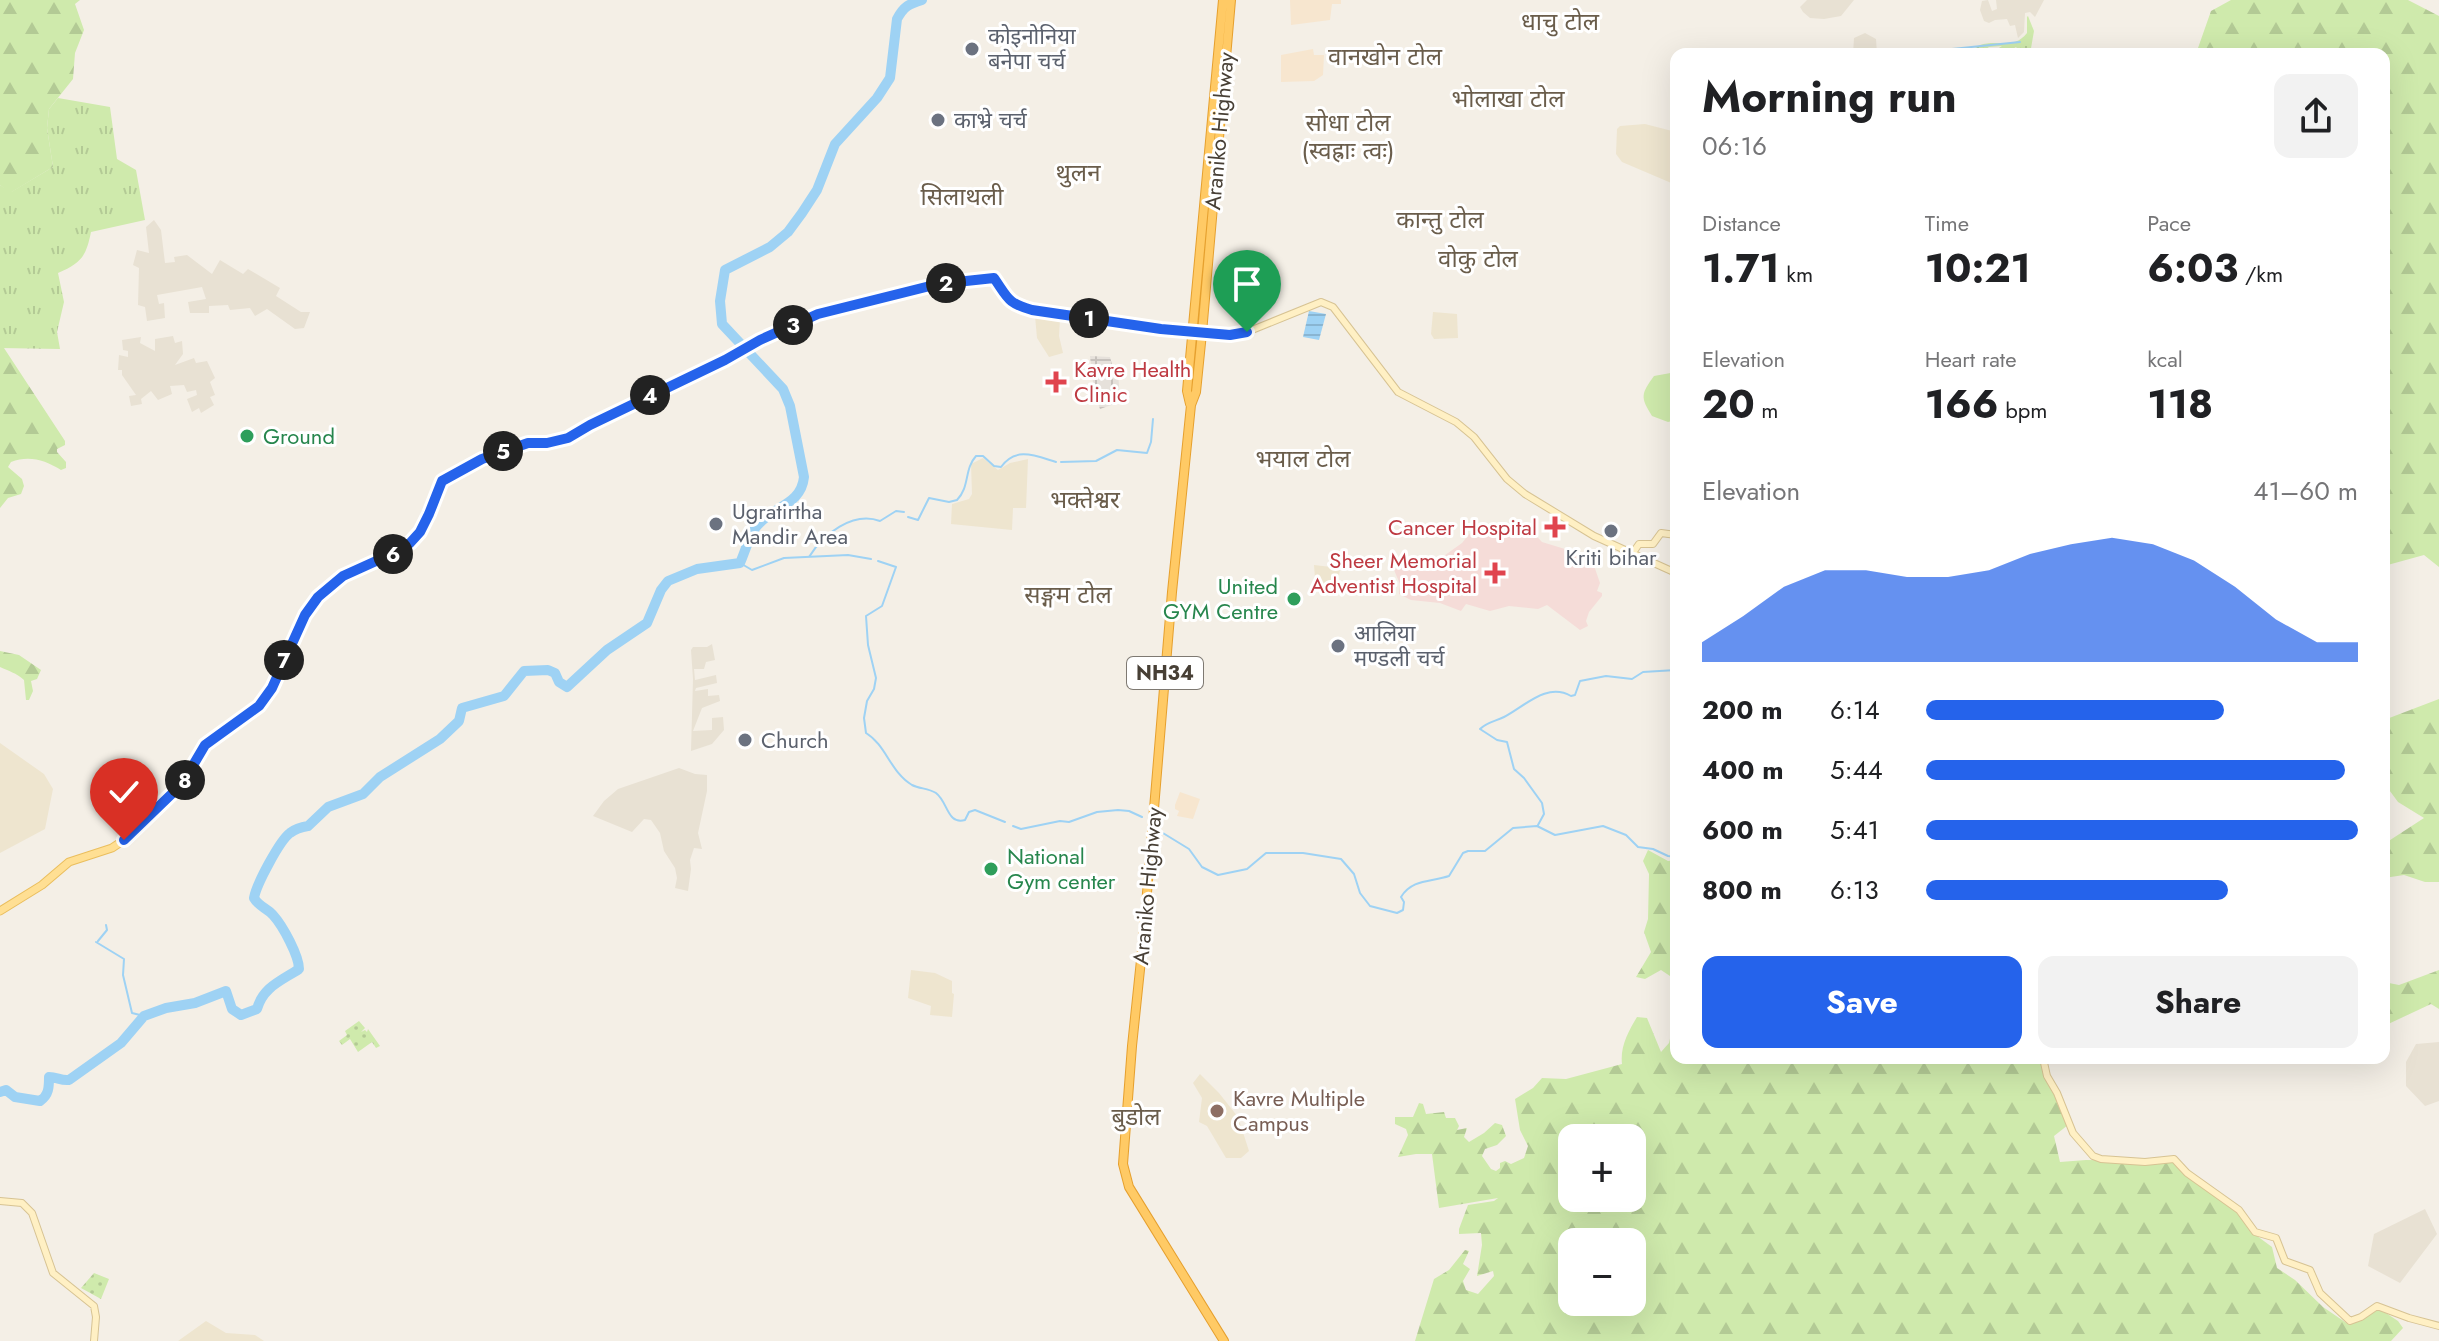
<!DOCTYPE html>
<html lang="en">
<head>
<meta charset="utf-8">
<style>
	:root { --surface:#fff; --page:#f2f2f2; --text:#202124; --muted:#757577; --accent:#2563eb }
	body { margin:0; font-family:Jost,"Noto Sans Devanagari",sans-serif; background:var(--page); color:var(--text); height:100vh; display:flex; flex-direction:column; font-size:30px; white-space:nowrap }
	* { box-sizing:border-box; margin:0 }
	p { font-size:26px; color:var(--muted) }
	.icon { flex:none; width:44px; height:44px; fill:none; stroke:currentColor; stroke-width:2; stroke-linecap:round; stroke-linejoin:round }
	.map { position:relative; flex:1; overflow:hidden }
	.side { position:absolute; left:1670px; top:48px; width:720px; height:1016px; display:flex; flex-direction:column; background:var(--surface); border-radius:16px; box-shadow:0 8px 32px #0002 }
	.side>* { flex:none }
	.controls { position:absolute; left:1558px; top:1124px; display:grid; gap:16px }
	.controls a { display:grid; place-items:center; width:88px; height:88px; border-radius:16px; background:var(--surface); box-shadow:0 8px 32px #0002; font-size:40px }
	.pin { position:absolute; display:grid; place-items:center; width:68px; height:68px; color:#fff; margin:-82px -34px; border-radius:50% 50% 50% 0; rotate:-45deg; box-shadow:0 0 8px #0007 }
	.pin .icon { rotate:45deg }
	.km { position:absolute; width:40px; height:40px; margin:-20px; border-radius:50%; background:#222; color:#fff; font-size:22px; line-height:40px; text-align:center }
	.round { display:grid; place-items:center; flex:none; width:84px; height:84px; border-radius:16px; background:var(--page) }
	.overview { display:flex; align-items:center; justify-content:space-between; height:136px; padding:0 32px }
	h1 { font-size:44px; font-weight:700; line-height:60px }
	.metrics { display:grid; grid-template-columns:repeat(3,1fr); gap:12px; height:136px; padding:8px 32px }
	.metrics div { display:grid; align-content:center }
	.metrics b { font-size:40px; font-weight:700 }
	.metrics small { font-size:22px; font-weight:400 }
	.metrics p { font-size:22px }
	.chart { height:224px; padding:16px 32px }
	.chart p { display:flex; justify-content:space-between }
	.chart svg { width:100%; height:144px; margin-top:8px; fill:var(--accent); opacity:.7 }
	.action { display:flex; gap:16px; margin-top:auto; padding:16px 32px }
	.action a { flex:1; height:92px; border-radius:16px; background:var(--accent); color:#fff; font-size:32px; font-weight:700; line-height:92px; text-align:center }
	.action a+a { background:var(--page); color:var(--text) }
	ul { padding:0 32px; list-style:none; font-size:26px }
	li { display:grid; grid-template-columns:128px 96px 1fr; align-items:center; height:60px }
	li i { height:20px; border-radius:10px; background:var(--accent) }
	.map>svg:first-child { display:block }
</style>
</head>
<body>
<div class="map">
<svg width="2439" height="1341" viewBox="0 0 2439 1341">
	<defs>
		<pattern id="industrial-grid" width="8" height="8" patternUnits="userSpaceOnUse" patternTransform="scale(2)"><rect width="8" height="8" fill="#e6e1db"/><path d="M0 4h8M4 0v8" fill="none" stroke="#c7c2bd"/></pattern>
		<pattern id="grass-tufts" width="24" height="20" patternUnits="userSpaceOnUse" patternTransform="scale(2)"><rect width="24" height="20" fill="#cfeaac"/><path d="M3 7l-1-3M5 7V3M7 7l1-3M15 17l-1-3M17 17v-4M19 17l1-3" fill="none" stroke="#b3ca95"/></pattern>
		<pattern id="forest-firs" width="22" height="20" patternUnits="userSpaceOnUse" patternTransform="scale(2)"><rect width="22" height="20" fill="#cfeaac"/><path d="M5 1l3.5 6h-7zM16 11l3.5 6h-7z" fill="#b3ca95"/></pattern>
		<pattern id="park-dots" width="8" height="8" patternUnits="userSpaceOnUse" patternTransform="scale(2)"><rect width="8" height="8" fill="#cfeaac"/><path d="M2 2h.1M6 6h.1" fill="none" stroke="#b3ca95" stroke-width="1.8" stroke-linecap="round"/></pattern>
		<pattern id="water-rules" width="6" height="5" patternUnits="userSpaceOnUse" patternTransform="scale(2)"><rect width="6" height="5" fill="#9ed2f4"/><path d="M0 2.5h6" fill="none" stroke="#89b5d2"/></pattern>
	</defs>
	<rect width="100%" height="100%" fill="#f4efe6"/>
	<path fill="#e8e1d3" d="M1807,0H1854L1841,16L1824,19L1810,18L1803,12L1800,7Z
		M1988,0L1992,11L1997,9L1996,0H2044L2035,17L2030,12L2025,13L2024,32L2018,38L2015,25L2010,26L2007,19L1995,20L1989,23L1984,21L1980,10L1982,1Z
		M1865,33L1876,39L1877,54H1853L1854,38Z
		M154,220L161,230L165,263L175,262L174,257L187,255L212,274L220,260L243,274L248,269L280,288L276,296L301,312H310L304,328L295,329L267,309L255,316L250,308L230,310L228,305L209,306V313H190L188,302L206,299L202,287L157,295L159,304L164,303L165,318L147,321L145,307L138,305L139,268L133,265L137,250L149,253L146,227Z
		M173,336L175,343L182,341L183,354L175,365L194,358L196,363L207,361L215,378L210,382L215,395L210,397L214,405L201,413L199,408L192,412L187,399L197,395L196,390L187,392L184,385L170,386L172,394L158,400L151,391L141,399L142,404L131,406L129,396L136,395L122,375V370H118L119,355L128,357V351L123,350L122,340L141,337L140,343L155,351V339Z
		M712,644L715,660L706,662L704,669H694L695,680L716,675L717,683L696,688L695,691L708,689V696L719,695L720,701L702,708L693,731L712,730V718L723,717L724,730L712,744L691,751L693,679L691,650L693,647H707Z
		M679,768L695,774L707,775V791L698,833L702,849L694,848L690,860L691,869L688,891L675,888L677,878L675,868L664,851L660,833L651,820L644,819L632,832L593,816L604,801L618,789Z
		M2439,1042V1101L2425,1106L2406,1086V1062L2416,1044Z
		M2425,1209L2437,1234L2400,1283L2368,1266L2374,1234Z"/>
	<path fill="#f7e6cf" d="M1290,0H1341V4H1332L1330,20L1291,25Z
		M1313,49L1314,55H1324L1323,75L1314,81L1281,82V55Z
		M1180,792L1200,799L1193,819L1177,816L1179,811L1175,809V805Z"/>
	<path fill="url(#industrial-grid)" d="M1090,356L1110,357L1113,368L1118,370L1120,402L1100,409L1094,392Z"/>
	<path fill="#eee5cf" d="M1645,124L1676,132V185L1622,162L1616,154L1617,129L1620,126Z
		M1433,312L1457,314L1458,338L1434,339L1431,334Z
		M1035,316L1060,319L1059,336L1063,353L1049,357L1037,338Z
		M983,458L998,470L1010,463L1028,459L1026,508H1013L1012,530L951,524L952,504L969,499L972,494L971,464Z
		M1314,565L1340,568L1337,594L1316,591Z
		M0,743L44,774L53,789L45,829L0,853Z
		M911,970L935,973L952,981V993L954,994L952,1017L930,1015L931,1006L908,998Z
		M1200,1074L1219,1093L1238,1117L1249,1151L1241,1158H1226L1207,1126L1199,1122L1202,1098L1193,1083Z
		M206,1321L226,1333L255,1335L264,1341H178Z"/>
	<path fill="#f5dcd8" d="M1522,521L1542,542L1591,557L1600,583L1597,591L1602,593V596L1589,612L1586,621L1588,626L1580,630L1547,605L1538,609L1509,606L1490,611L1466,604L1461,611L1440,603L1411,600L1399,594L1400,584L1394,570L1395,559L1403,561L1441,558L1462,543L1475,527Z"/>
	<path fill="url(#grass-tufts)" d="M2028,16L2034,31L2030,54H2019V51L2016,47L2008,52L1997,54L2005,49L1989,54L2002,46L1989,47L1980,53L1975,51L1969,54C1972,51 1975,47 1980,45C1997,39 2014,50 2027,33V17Z
		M58,98L110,107L117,159L136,170L145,220L91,232C86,257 81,263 58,273L64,302L57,332L60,349L0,348V185L11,192L53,167L47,128L49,109Z"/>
	<path fill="url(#forest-firs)" fill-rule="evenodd" d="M0,0H80L75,4L84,30L75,53L73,79L49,109L47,128L53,167L10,193L0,185Z
		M2231,0H2408L2439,16V567L2424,555L2384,566V54H2199L2198,48L2211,11Z
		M0,348H4L65,441V445L57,449V452L66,462V468L61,470C45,460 29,455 11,462L8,467L22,479L24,486L21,494L8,498L0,508Z
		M0,651L19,655L41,670L37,679L31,681L33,691L29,700H26L24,680C16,673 9,671 0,667Z
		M2439,699V882H2425L2404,875L2384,878V844L2424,818L2398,802L2384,783V720Z
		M1648,850L1668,861L1676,860V980L1661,970L1645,979L1636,977L1651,952L1644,932L1648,919L1649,874L1643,861Z
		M2439,970V1009L2431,1004L2384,1026V982L2399,985Z
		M1676,1012V1058H2041C2046,1082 2059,1101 2068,1125L2054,1136L2060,1162L2086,1160L2173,1161L2235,1209L2253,1233L2272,1247L2277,1268L2295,1280L2323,1307L2348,1324L2380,1309L2398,1321L2403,1328L2391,1341H1415L1434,1279L1449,1270L1465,1250L1469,1251L1463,1264L1470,1269L1463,1281L1466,1290L1478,1294L1494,1276L1493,1271L1477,1276L1482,1245L1481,1233L1459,1234V1229L1468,1205L1494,1201L1498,1198L1439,1208L1432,1154H1416L1398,1157L1408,1135L1406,1129L1395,1124V1117H1413L1419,1103L1423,1104L1426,1114L1444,1112L1446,1118H1455L1459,1126L1457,1130L1467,1128L1464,1137L1469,1142L1484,1133L1495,1123L1502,1125L1506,1136L1497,1145L1485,1149L1482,1156L1491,1169L1496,1171L1500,1168V1163L1505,1161L1511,1164L1524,1158L1528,1146L1520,1130L1515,1099L1533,1088L1542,1078L1566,1079L1622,1064C1620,1047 1628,1032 1637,1017L1647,1018L1661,1052L1669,1043ZM1572,1138H1632V1198H1572ZM1572,1242H1632V1302H1572Z"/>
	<path fill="url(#park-dots)" d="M359,1021L365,1028L361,1032L365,1030L367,1032L368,1029L380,1046L376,1048L372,1042L358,1052L350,1039L342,1045L339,1041L347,1035L345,1031Z
		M94,1273L109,1279L101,1299L81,1288Z"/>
	<path fill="#cfeaac" d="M1676,372V420L1668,422L1652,416C1640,397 1641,394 1654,376Z"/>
	<path fill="url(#water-rules)" d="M1309,311L1326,314L1319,340L1303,337Z"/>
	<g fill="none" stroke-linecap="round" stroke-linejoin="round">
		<path stroke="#9ed2f4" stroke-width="2" d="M1952,49L2020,42
			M1940,54L1943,52
			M1061,462L1096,461L1117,450L1147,453L1151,442L1153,419
			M908,517L918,520L929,498L949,502L957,500C970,487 964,469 976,456H983L994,466L1001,467C1016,446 1036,456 1056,462
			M809,557C823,534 853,511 880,521L896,511L904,512
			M878,561L896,567L882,606L866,616L868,645L876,678L874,689L867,701L864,718L866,733C886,745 891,773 912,785C920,789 928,788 936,793C948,802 947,825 965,820L969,812L975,810L1005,822
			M740,563L752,570L784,558L848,555L871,559
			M1538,825L1544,814L1542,803L1524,778L1514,769L1507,742L1497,740L1480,729C1487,722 1496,721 1504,717C1525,706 1547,682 1571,696L1575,695L1580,681L1606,676L1632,679L1643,672L1676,670
			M1013,826L1021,829L1060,821L1069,822L1097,812L1118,810L1129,811L1142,817
			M1158,830L1189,849L1202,867L1218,875L1247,869L1266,853H1303L1341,859L1354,874L1360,893L1370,906L1397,913L1403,910L1404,902L1401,897C1412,879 1431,882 1449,876L1463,853L1468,851H1485L1513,828L1537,826L1555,835L1603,826L1626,835L1638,847L1653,849L1668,856L1676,857
			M98,941L107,930L106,925
			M96,942L124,959L123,975L132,1013L144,1016"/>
		<path stroke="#9ed2f4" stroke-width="10" d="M0,1092L6,1090L15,1097L40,1101C49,1095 49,1087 49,1077C57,1077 61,1081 69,1080L121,1043L144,1016L166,1008L195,1003L226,991L232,1009L241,1015L257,1009C263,987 281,981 299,969C299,956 283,926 273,915C267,908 259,907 254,898C256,885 280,840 290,833C295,829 301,827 308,826L328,807L363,794L380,777L440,739L459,721L462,708L504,696L524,671L548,670L555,673L559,682L567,687L607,650L647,623L661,590L668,581L697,569L740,563C745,552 749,536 756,527C772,506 801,506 804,477L790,406L783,389L722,324L720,301L725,270L770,247L788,232L802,213L817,190L835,144L877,98L890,78L897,19C904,6 909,4 922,0"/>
		<g stroke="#d7c393" stroke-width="8">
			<path id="secondary" d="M1202,333L1230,335L1247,332L1321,302L1333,307L1398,392L1456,422L1474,437L1507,479L1525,494L1594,536L1676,573
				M1632,554L1639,544H1653L1661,533L1676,535
				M2043,1058L2047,1076L2057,1093L2073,1133L2093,1156L2101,1159L2145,1162L2174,1159L2187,1173L2239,1210L2255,1232L2276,1238L2285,1261L2310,1270L2320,1293L2350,1321L2361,1317L2377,1306L2409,1318L2439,1326
				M0,1201L22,1203L32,1213L53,1273L94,1306L96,1317L94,1341"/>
		</g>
		<g stroke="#eabe5d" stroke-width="9">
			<path id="primary" d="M0,911L42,885L69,862L112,848L124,840L182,784L205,745L259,706L272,688L305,615L318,597L343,576L396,552L410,543L420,532L429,514L438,487L442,481L455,472L479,460L528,443H547L568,438L638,401L818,314L938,284L994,278C1008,299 1005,302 1032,310L1196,332"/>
		</g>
		<g stroke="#e6a02e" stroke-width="10">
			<path id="highway" d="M1190,404L1187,391L1223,0
				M1224,1341L1129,1187L1123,1164L1132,1046L1143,941L1172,592L1191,405L1196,392L1202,333L1231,0"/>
		</g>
		<use href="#secondary" stroke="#fff0c4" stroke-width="6"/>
		<use href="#primary" stroke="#ffdf93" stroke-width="7"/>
		<use href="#highway" stroke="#ffca65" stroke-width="8"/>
	</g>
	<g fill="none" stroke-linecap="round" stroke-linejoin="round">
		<g stroke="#fff" stroke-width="16">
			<path id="route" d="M124,840L182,784L205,745L259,706L272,688L305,615L318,597L343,576L396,552L410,543L420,532L429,514L442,481L482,459L528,443H547L568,438L590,425L725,360L760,340L818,314L938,284L994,278C1008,298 1007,303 1032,310L1161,329L1230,335L1247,332"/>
		</g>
		<use href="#route" stroke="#2563eb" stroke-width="10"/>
	</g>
	<g fill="#6b7280" stroke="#fff" stroke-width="3">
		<circle cx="972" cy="49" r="8"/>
		<circle cx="938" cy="120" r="8"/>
		<circle cx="716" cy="524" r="8"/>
		<circle cx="1611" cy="531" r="8"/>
		<circle cx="1338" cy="646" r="8"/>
		<circle cx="745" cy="740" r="8"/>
	</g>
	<g fill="#e0444e" stroke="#fff" stroke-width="3">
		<path d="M1052 370h8v8h8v8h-8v8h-8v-8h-8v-8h8z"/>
		<path d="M1551 515h8v8h8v8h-8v8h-8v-8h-8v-8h8z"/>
		<path d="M1491 561h8v8h8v8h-8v8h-8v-8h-8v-8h8z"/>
	</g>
	<g fill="#2e9e5b" stroke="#fff" stroke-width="3">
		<circle cx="247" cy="436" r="8"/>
		<circle cx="1294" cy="599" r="8"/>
		<circle cx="991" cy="869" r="8"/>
	</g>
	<circle fill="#8d6e63" stroke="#fff" stroke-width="3" cx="1217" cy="1111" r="8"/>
	<g text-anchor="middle" stroke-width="6" stroke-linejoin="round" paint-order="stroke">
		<rect fill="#fff" stroke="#7e7972" stroke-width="2" x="1127" y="657" width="76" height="32" rx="6"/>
		<g font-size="20" font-weight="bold" fill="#473f35">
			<text x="1165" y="680">NH34</text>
		</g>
		<g font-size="22" fill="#5b616d" stroke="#fff" text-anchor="start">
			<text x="988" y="44">कोइनोनिया<tspan x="988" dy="25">बनेपा चर्च</tspan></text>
			<text x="954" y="128">काभ्रे चर्च</text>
			<text x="732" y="519">Ugratirtha<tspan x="732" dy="25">Mandir Area</tspan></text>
			<text x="1611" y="565" text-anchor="middle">Kriti bihar</text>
			<text x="1354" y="641">आलिया<tspan x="1354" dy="25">मण्डली चर्च</tspan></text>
			<text x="761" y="748">Church</text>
		</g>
		<g font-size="22" fill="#473f35" stroke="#fff">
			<text transform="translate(1219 131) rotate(-85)" y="8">Araniko Highway</text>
			<text transform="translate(1147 886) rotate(-85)" y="8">Araniko Highway</text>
		</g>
		<g font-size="22" fill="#be3a42" stroke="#fff" text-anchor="end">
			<text x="1074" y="377" text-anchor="start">Kavre Health<tspan x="1074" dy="25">Clinic</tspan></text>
			<text x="1537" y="535">Cancer Hospital</text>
			<text x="1477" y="568">Sheer Memorial<tspan x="1477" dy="25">Adventist Hospital</tspan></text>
		</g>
		<g font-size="22" fill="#27864d" stroke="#fff" text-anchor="start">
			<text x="263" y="444">Ground</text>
			<text x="1278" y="594" text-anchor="end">United<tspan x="1278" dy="25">GYM Centre</tspan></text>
			<text x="1007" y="864">National<tspan x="1007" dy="25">Gym center</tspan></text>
		</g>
		<g font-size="22" fill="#785e54" stroke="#fff" text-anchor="start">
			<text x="1233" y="1106">Kavre Multiple<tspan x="1233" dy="25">Campus</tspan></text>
		</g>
		<g font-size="24" fill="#6a5d4b" stroke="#fff">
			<text x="1560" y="30">धाचु टोल</text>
			<text x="1385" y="65">वानखोन टोल</text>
			<text x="1508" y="107">भोलाखा टोल</text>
			<text x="1348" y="131">सोधा टोल<tspan x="1348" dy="28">(स्वह्राः त्वः)</tspan></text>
			<text x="1078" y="181">थुलन</text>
			<text x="962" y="205">सिलाथली</text>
			<text x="1440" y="228">कान्तु टोल</text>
			<text x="1478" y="267">वोकु टोल</text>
			<text x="1303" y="467">भयाल टोल</text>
			<text x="1085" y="508">भक्तेश्वर</text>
			<text x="1068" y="603">सङ्गम टोल</text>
			<text x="1136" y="1125">बुडोल</text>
		</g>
	</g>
</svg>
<div class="controls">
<a>+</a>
<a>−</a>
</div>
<div class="pin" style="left:1247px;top:332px;background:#1e9e55"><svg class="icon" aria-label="arrive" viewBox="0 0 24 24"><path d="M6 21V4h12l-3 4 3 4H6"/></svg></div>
<div class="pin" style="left:124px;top:840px;background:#d93025"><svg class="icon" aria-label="check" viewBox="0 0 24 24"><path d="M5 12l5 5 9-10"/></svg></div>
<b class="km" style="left:1089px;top:318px">1</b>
<b class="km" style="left:946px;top:283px">2</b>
<b class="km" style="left:793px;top:325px">3</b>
<b class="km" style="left:650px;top:395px">4</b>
<b class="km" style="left:503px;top:451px">5</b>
<b class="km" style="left:393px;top:554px">6</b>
<b class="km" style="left:284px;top:660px">7</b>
<b class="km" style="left:185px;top:780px">8</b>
<section class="side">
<div class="overview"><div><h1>Morning run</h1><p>06:16</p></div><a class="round"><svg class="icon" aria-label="share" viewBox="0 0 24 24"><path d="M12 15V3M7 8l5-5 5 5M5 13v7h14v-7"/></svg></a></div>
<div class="metrics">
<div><p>Distance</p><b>1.71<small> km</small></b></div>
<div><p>Time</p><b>10:21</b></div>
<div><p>Pace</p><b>6:03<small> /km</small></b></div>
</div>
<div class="metrics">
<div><p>Elevation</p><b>20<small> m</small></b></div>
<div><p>Heart rate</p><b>166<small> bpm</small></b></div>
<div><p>kcal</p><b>118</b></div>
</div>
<div class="chart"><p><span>Elevation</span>41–60 m</p>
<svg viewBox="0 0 160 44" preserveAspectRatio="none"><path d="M0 44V38L10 30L20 21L30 16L40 16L50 18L60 18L70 16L80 11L90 8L100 6L110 8L120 13L130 21L140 31L150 38L160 38V44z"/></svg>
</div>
<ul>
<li><b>200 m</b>6:14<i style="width:69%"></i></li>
<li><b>400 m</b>5:44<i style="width:97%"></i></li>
<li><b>600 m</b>5:41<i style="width:100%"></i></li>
<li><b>800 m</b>6:13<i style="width:70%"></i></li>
</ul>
<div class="action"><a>Save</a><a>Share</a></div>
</section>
</div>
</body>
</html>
